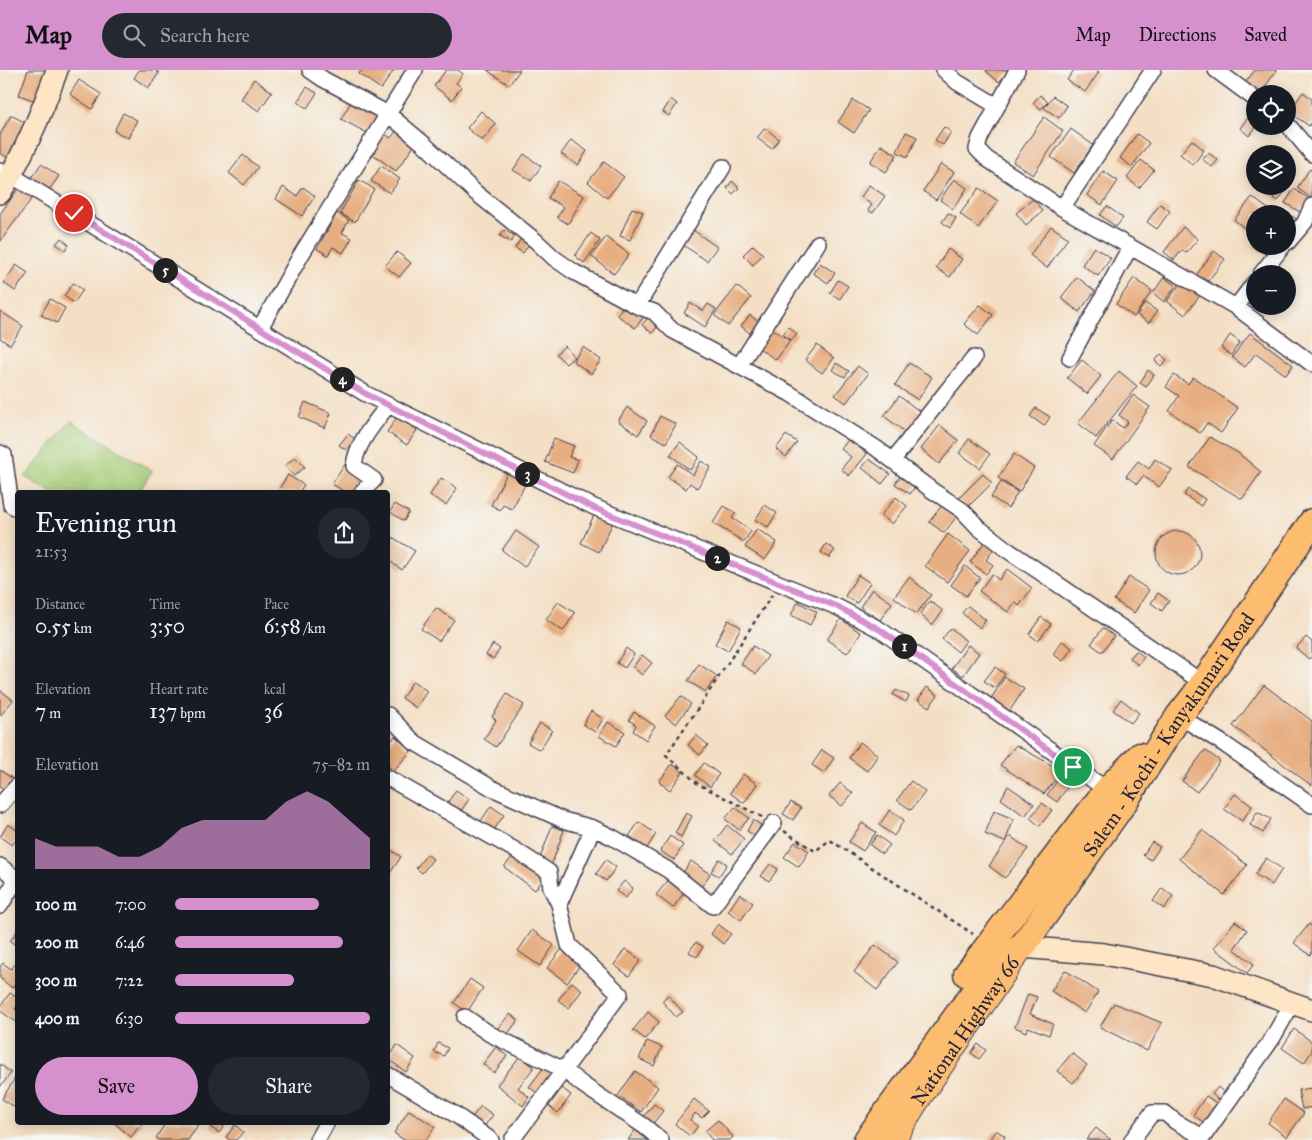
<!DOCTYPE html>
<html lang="en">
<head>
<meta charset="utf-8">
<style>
	:root { --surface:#171b24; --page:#242831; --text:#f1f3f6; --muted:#9ea1a6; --accent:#d690ce }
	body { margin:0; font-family:"IM FELL Great Primer",serif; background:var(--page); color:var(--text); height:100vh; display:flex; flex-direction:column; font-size:19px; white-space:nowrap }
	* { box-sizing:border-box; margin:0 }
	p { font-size:16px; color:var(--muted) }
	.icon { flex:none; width:28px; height:28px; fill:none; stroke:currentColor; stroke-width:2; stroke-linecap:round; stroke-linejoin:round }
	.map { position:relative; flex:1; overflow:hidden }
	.sheet { position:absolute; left:15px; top:420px; width:375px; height:635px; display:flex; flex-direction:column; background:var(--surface); border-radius:5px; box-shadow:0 2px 12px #0003 }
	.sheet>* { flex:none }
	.controls { position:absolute; left:1246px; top:15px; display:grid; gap:10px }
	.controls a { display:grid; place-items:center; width:50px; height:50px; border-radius:50%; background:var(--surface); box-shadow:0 2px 12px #0003; font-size:25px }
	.pin { position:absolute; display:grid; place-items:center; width:42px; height:42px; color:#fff; margin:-21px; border:2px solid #fff; border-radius:50%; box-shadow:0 1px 5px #0007 }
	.km { position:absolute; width:25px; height:25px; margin:-12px; border-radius:50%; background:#222; color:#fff; font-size:14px; line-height:25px; text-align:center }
	.round { display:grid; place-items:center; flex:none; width:52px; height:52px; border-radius:26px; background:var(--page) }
	.summary { display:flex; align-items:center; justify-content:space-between; height:85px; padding:0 20px }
	h1 { font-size:28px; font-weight:600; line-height:38px }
	.metrics { display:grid; grid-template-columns:repeat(3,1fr); gap:8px; height:85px; padding:5px 20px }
	.metrics div { display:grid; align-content:center }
	.metrics b { font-size:21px; font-weight:600 }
	.metrics small { font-size:14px; font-weight:400 }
	.metrics p { font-size:14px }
	.chart { height:140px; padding:10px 20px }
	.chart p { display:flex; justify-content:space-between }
	.chart svg { width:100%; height:90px; margin-top:5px; fill:var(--accent); opacity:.7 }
	.action { display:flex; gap:10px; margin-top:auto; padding:10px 20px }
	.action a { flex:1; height:58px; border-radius:30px; background:var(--accent); color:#111; font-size:20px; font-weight:600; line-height:58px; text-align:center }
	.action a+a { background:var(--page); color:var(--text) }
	ul { padding:0 20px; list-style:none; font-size:16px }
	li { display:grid; grid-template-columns:80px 60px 1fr; align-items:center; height:38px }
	li i { height:12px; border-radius:6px; background:var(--accent) }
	header { display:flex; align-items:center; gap:30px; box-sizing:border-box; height:70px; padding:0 25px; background:var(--accent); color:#111 }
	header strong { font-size:24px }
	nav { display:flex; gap:28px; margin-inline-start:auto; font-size:18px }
	.search { width:350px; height:45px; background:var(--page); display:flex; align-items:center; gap:12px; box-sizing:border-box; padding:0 18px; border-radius:28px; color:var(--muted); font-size:19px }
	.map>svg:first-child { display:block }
</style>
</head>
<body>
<header>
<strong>Map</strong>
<div class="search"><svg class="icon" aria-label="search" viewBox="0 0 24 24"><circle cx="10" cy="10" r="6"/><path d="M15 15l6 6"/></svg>Search here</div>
<nav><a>Map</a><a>Directions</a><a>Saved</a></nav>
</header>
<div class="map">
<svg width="1312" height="1070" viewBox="0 0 1312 1070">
	<rect width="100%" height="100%" fill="#f6f6f2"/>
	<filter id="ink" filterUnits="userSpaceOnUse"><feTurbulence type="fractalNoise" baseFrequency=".02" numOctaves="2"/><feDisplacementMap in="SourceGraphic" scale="10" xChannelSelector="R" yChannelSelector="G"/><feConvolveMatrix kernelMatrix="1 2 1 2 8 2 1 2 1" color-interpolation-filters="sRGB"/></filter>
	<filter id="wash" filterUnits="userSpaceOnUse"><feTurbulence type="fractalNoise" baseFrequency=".0096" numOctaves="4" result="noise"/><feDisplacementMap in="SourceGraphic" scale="20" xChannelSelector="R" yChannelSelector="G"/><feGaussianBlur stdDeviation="1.12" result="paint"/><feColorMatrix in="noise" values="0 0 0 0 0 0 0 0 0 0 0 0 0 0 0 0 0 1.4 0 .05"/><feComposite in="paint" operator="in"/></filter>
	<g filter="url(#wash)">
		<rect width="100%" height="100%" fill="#f4dfc4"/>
		<path fill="#a4cb76" stroke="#637658" d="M71,351L152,401L139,422H50L25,407Z"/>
		<g id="blocks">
			<path fill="#e7ae81" d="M28,0H51L39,32L19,25Z
				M139,0H155L159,3L148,18L134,8Z
				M362,0H394L381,19L359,4Z
				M446,0H458L463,4L456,13L461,17L452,30L434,16Z
				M487,0H520L509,15Z
				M987,0H1010L999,12L986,1Z
				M1074,0H1096L1099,2L1085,22L1067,10Z
				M1255,0H1277L1260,24L1245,13Z
				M254,9L272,22L259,41L241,29Z
				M79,10L101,24L92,39L70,24Z
				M307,17L317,23L307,38L297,32Z
				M1303,22L1312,29V52L1309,56L1289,42Z
				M1040,25L1048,32L1041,39L1033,33Z
				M1053,26L1067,36L1059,48L1044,38Z
				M671,29L677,34L669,46L663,42Z
				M853,30L869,40L854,63L838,52Z
				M351,32L379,46L369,64L341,49Z
				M1255,39V56H1257L1249,66L1240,58Z
				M481,41L496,54L482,71L467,58Z
				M123,43L137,50L128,68L114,61Z
				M11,45L31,56L13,91L0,83V65Z
				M1044,47L1063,61L1033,105L1013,92Z
				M944,57L951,62L943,75L935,70Z
				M765,58L779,69L772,79L757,68Z
				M1071,59L1093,75L1074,103L1051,87Z
				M397,60L416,73L396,101L371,83L385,64L391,68Z
				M906,62L917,67L908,87L897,82Z
				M1137,64L1149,73L1132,97L1120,88Z
				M571,70L587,81L578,95L561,84Z
				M1192,70L1204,80L1193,95L1180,84Z
				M881,75L897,85L886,102L870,92Z
				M1208,83L1218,90L1212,97L1202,89Z
				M524,84L541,96L531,111L513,100Z
				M243,85L258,97L244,115L229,103Z
				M1141,90L1154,100L1139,118L1127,108Z
				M604,92L624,107L607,128L588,112Z
				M41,94L59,106L47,123L29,111Z
				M941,94L954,102L936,130L923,121Z
				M381,96L400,109L390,123L371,111Z
				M1310,99L1312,100L1311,128L1297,118Z
				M1103,101L1118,111L1102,135L1087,125Z
				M954,109L967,118L953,139L940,130Z
				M359,110L374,119L355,152L340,143Z
				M558,111L584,126L568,154L557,147L564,137L548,128Z
				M732,111L739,118L733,124L727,118Z
				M1288,112L1290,115L1278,131L1259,116H1288Z
				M21,115L35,124L0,172V144Z
				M869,115L885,126L873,143L868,140L872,135L861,127Z
				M283,117L297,126L303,117L315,126L302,146L276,129Z
				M979,118L998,131L978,158L960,144Z
				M1294,119L1309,129L1300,142L1285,133Z
				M1252,127L1272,142L1270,144H1255L1254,165L1234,150Z
				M1033,129L1043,141L1026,155L1016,143Z
				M1160,134L1170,141L1157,159L1147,152Z
				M1107,136L1123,148L1116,157L1100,145Z
				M632,138L643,142L630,170L620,166Z
				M337,143L349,150L342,163L352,168L343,183L333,177L328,185L317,179Z
				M948,143L956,148L950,158L942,152Z
				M1292,146L1299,151L1288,166V152Z
				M1051,156L1068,168L1047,198L1030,185Z
				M1183,157L1198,169L1186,183L1182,180L1174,190L1164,182Z
				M504,160L515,166L511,172L500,166Z
				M693,160L717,177L707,191L683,175Z
				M591,163L600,170L584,193L575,186Z
				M522,167L530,172L523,183L515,178Z
				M606,167L629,184L614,204L591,186Z
				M61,168L69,175L65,180L56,174Z
				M1255,172V176H1270L1265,184L1253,176Z
				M753,175L763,184L753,195L743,185Z
				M1094,177L1111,188L1098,206L1082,195Z
				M948,179L962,189L950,207L936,198Z
				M1214,181L1225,189L1204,216L1194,208Z
				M397,182L411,193L399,207L385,196Z
				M820,193L835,203L828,213L813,203Z
				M16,195L28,203L15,221L4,213Z
				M1077,207L1095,221L1079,242L1061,228Z
				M1164,207L1176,216L1164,232L1153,223Z
				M1134,208L1152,221L1134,247L1116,234Z
				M838,210L848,216L840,229L830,223Z
				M1183,210L1201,224L1185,245L1167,231Z
				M73,213L83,220L74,233L64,226Z
				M737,216L751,228L728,256L714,245Z
				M50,229L65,238L57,253L41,245Z
				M626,232L645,245L635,258L617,245Z
				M690,233L703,241L708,234L716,239L705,257L684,243Z
				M1145,233L1157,241L1149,253L1137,245Z
				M980,235L993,245L978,265L964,254Z
				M0,241L23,256L10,275L0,268Z
				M652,243L662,251L652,263L642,255Z
				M750,245L760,253L751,264L741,256Z
				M769,257L790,271L776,290L756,276Z
				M789,257L797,264L791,271L783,264Z
				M1250,263L1293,295L1286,305L1256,283L1245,297L1232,287Z
				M1230,265L1240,272L1231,285L1221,278Z
				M817,275L834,288L822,303L805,290Z
				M565,276L574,287L566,294L556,284Z
				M583,277L601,290L591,304L573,291Z
				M1161,284L1167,290L1161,296L1155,291Z
				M1082,290L1101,306L1087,324L1067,308Z
				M836,293L849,301L845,307L832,300Z
				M909,293L932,307L918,330L895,315Z
				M858,296L868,304L846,333L835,325Z
				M1148,300L1154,305L1146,317L1140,313Z
				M1119,301L1137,316L1096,368L1078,353Z
				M1174,305L1188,314L1193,307L1238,338L1221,363L1207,353L1200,363L1169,341L1179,326L1166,317Z
				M1133,325L1150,337L1113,389L1094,376L1112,350L1123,358L1128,352L1119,345Z
				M899,326L926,346L910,366L884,346Z
				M305,332L331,343L325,358L299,347Z
				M627,337L647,351L638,365L618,351Z
				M1036,338L1050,347L1044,356L1030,346Z
				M660,346L676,354L666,373L651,365Z
				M397,347L417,360L407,375L387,362Z
				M940,355L958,370L939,394L921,379Z
				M348,364L355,369L346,380L339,375Z
				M786,365L797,372L786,387L776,379Z
				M1210,367L1238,383L1261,402L1242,429L1189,397Z
				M554,368L574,376L569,387L578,390L573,403L545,392Z
				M849,369L867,384L849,406L841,399L851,387L841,379Z
				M969,369L990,384L980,398L959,383Z
				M680,372L699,387L690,400L670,385Z
				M1014,384L1034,398L1019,422L998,408Z
				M295,387L305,397L294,406L285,396Z
				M869,389L890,404L882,414L862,398Z
				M1155,389L1172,400L1159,417L1143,406L1137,414L1126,406L1138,391L1149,399Z
				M701,391L711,397L697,418L690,413L686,419L668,407L677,394L693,405Z
				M346,393L369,408L359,422H345L332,414Z
				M904,401L919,411L910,424L895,414Z
				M507,403L526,413L512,439L503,435L500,440L491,435Z
				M983,404L992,413L967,438L958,429Z
				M288,405L304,415L299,422H277Z
				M441,408L457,418L446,435L430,425Z
				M1001,412L1018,422L1008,438L991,427Z
				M1188,419L1205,429L1201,436L1184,425Z
				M896,427L907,436L892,454L881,445Z
				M946,430L961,441L944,463L929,452Z
				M395,434L409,442L404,451L390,442Z
				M765,435L777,443L768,457L755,450Z
				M724,436L736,443L732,448L751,461L744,472L713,453Z
				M595,443L613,452L599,482L581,473Z
				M757,459L777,472L765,490L745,477Z
				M516,461L539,477L524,497L502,480Z
				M1156 483a22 22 0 1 1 44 0a22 22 0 1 1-44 0Z
				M948,464L970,481L947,512L925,496Z
				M989,466L998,473L986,490L993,495L986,504L970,492Z
				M392,467L415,481L402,500L388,490V474Z
				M826,474L835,480L829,488L821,482Z
				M965,496L980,508L966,526L951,515Z
				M1007,499L1032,518L1019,536L1015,532L1008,542L979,521L992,504L999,510Z
				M858,505L870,513L857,533L845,526Z
				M909,507L931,525L916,544L894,527Z
				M1129,507L1149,520L1134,543L1114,530Z
				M872,519L892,533L880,550L860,537Z
				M1158,523L1169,531L1162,541L1151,533Z
				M930,531L943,541L932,555L920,544Z
				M558,532L575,543L563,561L546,550Z
				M798,532L817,542L810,555L791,545Z
				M968,536L986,550L980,558L962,543Z
				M436,538L454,550L439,571L421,559Z
				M1041,547L1051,554L1038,571L1029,564Z
				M841,549L861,563L847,583L827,570Z
				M728,550L741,557L728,581L715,574Z
				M951,558L966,571L958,582L942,569Z
				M1103,558L1114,566L1102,582L1091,574Z
				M1306,567L1312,572V586L1309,589L1296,578Z
				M1062,571L1072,578L1063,591L1053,584Z
				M493,574L500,579L493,589L486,585Z
				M968,575L979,583L963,606L952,598Z
				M753,576L768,586L756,604L741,594Z
				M626,578L634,584L625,598L617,593Z
				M1136,581L1144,587L1138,595L1130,588Z
				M642,585L652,593L642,605L633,597Z
				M699,594L717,606L706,622L688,611Z
				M995,597L1005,604L995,618L984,611Z
				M1005,607L1024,619L1009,642L990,630Z
				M413,611L427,621L416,638L402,628Z
				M1264,615L1312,651V716L1233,656Z
				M927,617L938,625L929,637L918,630Z
				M0,620L13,630L0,646Z
				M896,620L909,626L906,632L893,625Z
				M507,624L524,635L496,677L484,669L496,650L492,647Z
				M681,626L691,634L676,654L665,646Z
				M1121,629L1139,643L1131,653L1113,640Z
				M591,641L603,649L595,662L583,654Z
				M634,642L655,656L646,670L633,661L636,655L629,650Z
				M608,652L625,662L616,676L599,666Z
				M540,653L552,660L540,680L528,673Z
				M696,665L708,675L700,685L688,675Z
				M395,666L411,681L393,701L388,696V675Z
				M860,672L878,685L867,701L849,688Z
				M1016,675L1062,701L1044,724L1000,695Z
				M822,680L834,688L824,703L812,695Z
				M1205,680L1220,691L1197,722L1182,711Z
				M704,693L719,704L710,717L695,705Z
				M672,694L683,702L670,720L659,712Z
				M0,700L13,709L5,720L0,716Z
				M743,704L757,714L744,733L730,723Z
				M1059,708L1069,715L1057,732L1047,725Z
				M911,711L925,722L911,740L897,730Z
				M840,713L853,723L842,736L829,726Z
				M1008,716L1034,734L1025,746L1001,729Z
				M456,720L469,729L461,741L448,732Z
				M1235,724L1252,736L1242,751L1224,739Z
				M791,732L801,738L793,750L783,744Z
				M1042,733L1052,740L1040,756L1030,748Z
				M491,736L504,745L492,763L479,754Z
				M735,737L749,748L739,760L725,749Z
				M890,740L904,750L894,766L879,755Z
				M994,741L1014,749L1005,772L985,764Z
				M1257,742L1271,749L1263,763L1250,755Z
				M686,743L692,746L681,767L675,763Z
				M753,750L761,755L755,766L747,761Z
				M639,752L656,764L647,778L629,766Z
				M862,753L876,762L863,781L849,772Z
				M8,754L18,761V768L12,775L0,767Z
				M727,755L744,769L732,784L715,771Z
				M552,756L564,760L551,796L539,791Z
				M1202,760L1247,795L1224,825L1179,789Z
				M877,765L890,775L882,784L870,775Z
				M670,766L683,775L674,790L660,781Z
				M1010,766L1028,779L1005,808L989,796Z
				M795,772L809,781L799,797L784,787Z
				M1152,772L1160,777L1151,790L1143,785Z
				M388,778L401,787L388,806Z
				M427,784L433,789L422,803L416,798Z
				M513,786L548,803L535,820L504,797Z
				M1266,788L1282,799L1272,815L1255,804Z
				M719,789L727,794L719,806L711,802Z
				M606,790L616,797L606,811L596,804Z
				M691,791L710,804L699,820L680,807Z
				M770,794L778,799L769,811L761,806Z
				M672,806L688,817L673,838L656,825Z
				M624,811L633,818L626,828L616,821Z
				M1162,818L1173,826L1164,839L1153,831Z
				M740,824L753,833L741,850L728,841Z
				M1235,851L1247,860L1234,879L1254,894L1247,903L1214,878Z
				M718,854L731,864L723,874L711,864Z
				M1309,854L1312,856V883L1310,885L1294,873Z
				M18,860V877L10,871Z
				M532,860L554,875L540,896L518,881Z
				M696,872L703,877L697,887L689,882Z
				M875,875L898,892L877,920L854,902Z
				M564,876L583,891L567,913L547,898Z
				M625,879L641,890L629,906L614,895Z
				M18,891V911L12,918L0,908V897L3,893L11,899Z
				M1065,900L1098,922L1085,943L1051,921Z
				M470,909L483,918L467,942L454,933Z
				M572,912L582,920L569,938L558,930Z
				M10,923L18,928V935L15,939L18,941V953L0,941V937Z
				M1028,924L1037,927L1030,944L1053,954L1049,965L1028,957L1026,962L1015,957Z
				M668,925L683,942L676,947L662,931Z
				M1114,933L1162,953L1147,981L1100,957Z
				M648,942L659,952L645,969L633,960Z
				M510,944L518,950L507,965L498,958Z
				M1294,959L1312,972V981L1304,993L1282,978Z
				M647,971L662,977L654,996L639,989Z
				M438,973L448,978L444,986L434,982Z
				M978,974L986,980L979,989L971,983Z
				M397,975L415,988L406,1002L388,989Z
				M496,977L507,986L494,1003L483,994Z
				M1072,983L1087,995L1073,1013L1057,1001Z
				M520,986L534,997L518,1018L529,1027L523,1036L497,1015Z
				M547,993L559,1003L541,1026L529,1017Z
				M0,994L11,1003L0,1017Z
				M635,1001L658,1017L641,1042L618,1026Z
				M15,1008L18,1009V1039L2,1029Z
				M1218,1017L1226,1025L1220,1032L1212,1024Z
				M562,1018L571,1025L558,1043L549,1036Z
				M1312,1018V1037L1302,1039L1298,1020Z
				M1206,1026L1221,1036L1208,1055L1193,1045Z
				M694,1029L709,1041L702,1048L695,1043L690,1050L698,1056L690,1066L675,1054Z
				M1284,1029L1304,1043L1287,1067L1268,1053Z
				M654,1034L663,1041L650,1057L641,1050Z
				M481,1036L493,1045L482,1059L470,1050Z
				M409,1040L435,1057L426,1070H404L394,1063Z
				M718,1050L733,1067L730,1070H712L705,1061Z
				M113,1052H143L131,1067Z
				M166,1052H192L198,1056L188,1070H159L156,1068Z
				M212,1052H227L219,1063L210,1057Z
				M235,1055L243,1062L236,1070H230L226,1067Z
				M1096,1058L1111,1070H1086Z
				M635,1060L649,1070H628Z
				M996,1060L1005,1066L1003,1070H989Z"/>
		</g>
	</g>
	<g filter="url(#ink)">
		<use href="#blocks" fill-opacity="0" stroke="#423e50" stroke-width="1"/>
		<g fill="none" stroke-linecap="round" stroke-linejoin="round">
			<g stroke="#423e50" stroke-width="18">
				<path id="street" d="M310,0L323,9L388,44L424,74L476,123L536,171L554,188L574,202L637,236L654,242L672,260L789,323L876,378L933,421L962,440L979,458L1006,479L1203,613
					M944,0L957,12L997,36
					M1017,0L980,68L977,79L987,89L1062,138
					M1153,0L1062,138L1236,237L1312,294
					M1216,0L1255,29
					M1288,55L1312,84
					M0,101L11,105L366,324L594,437L837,537L879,559L1107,720
					M1288,172L1305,152L1312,136
					M1261,204L1283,176
					M637,236L723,97
					M1236,237L1255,212
					M260,258L301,185L415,0
					M1070,288L1130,177
					M739,296L818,173
					M0,383L4,385L11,435L18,439
					M893,390L946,322L974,288
					M362,422L374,410L354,396C356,373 375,353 388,335
					M388,645L414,672L492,718L563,750L593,758L559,834
					M1179,646L1224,674L1312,735
					M388,708L515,780L549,802L551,818L559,834L569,875L620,924L512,1070
					M0,735L18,715
					M593,758L612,767L668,800L713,836L774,753
					M0,796L18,810
					M0,836L17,809
					M465,947L490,964L564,1000L583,1015L644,1056L661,1070
					M388,1005L456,1045L491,1070
					M317,1070L327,1052
					M1132,1070L1152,1043H1165L1176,1052L1203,1067L1272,969L1293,932"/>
			</g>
			<g stroke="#423e50" stroke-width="24">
				<path id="secondary" d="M0,123C24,85 42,42 57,0
					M1022,877L1104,884L1213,905L1312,940"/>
			</g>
			<g stroke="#423e50" stroke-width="26">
				<g id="primary">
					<path id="s1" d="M893,1070L915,1034L1021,878"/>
				</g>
			</g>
			<g stroke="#423e50" stroke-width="29">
				<g id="highway">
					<path d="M967,904L1107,720L1140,686"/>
					<path id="s2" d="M867,1070L997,891L1022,877L1124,732L1179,646L1194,627L1312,452"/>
				</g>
			</g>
			<path stroke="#423e50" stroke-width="2.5" stroke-dasharray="4 4" stroke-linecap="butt" d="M762,747L698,714L666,685L703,631L772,525
				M784,761L815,781L830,770L973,864"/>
			<use href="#street" stroke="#fff" stroke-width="15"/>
			<use href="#secondary" stroke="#fee5c5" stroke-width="21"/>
			<use href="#primary" stroke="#fcbd6f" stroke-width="24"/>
			<use href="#highway" stroke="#fcbd6f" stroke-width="26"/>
		</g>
	</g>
	<g fill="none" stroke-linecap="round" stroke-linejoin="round" filter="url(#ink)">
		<g stroke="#fff" stroke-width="10">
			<path id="route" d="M74,143L366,324L594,438L838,537L879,559L1073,697"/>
		</g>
		<use href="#route" stroke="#d690ce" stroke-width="6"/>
	</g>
	<g text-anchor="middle" stroke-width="4" stroke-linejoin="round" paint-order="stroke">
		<g font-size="20" fill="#22223b" stroke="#f6f6f2">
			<text dy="7" stroke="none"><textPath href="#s2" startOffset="508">Salem - Kochi - Kanyakumari Road</textPath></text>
			<text dy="7" stroke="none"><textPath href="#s1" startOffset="131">National Highway 66</textPath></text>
		</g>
	</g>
</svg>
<div class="controls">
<a><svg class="icon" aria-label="locate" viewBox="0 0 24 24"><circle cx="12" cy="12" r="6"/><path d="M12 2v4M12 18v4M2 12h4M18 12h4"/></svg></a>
<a><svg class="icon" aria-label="layers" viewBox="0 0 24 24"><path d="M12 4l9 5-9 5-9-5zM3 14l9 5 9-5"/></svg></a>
<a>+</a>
<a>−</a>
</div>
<div class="pin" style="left:1073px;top:697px;background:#1e9e55"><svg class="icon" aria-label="arrive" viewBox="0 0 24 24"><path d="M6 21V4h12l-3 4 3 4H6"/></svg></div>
<div class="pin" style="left:74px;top:143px;background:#d93025"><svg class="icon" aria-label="check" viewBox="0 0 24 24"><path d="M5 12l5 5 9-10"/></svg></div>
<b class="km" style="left:904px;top:576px">1</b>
<b class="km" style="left:717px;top:488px">2</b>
<b class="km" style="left:527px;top:404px">3</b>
<b class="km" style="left:342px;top:309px">4</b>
<b class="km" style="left:165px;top:200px">5</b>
<section class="sheet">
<div class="summary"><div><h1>Evening run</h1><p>21:53</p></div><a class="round"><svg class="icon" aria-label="share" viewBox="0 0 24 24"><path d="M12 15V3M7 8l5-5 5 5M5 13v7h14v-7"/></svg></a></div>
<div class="metrics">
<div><p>Distance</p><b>0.55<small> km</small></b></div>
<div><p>Time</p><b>3:50</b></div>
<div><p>Pace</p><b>6:58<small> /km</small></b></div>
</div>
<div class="metrics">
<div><p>Elevation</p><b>7<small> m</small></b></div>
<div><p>Heart rate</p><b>137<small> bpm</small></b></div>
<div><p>kcal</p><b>36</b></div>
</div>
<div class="chart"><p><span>Elevation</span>75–82 m</p>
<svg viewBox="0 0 160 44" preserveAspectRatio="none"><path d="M0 44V29L10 33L20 33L30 33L40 38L50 38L60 33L70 24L80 20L90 20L100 20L110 20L120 11L130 6L140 11L150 20L160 29V44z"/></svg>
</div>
<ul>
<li><b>100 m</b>7:00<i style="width:74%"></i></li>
<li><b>200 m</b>6:46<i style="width:86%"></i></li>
<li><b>300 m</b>7:22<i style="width:61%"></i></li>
<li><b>400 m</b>6:30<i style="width:100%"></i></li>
</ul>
<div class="action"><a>Save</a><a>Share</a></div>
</section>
</div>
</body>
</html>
